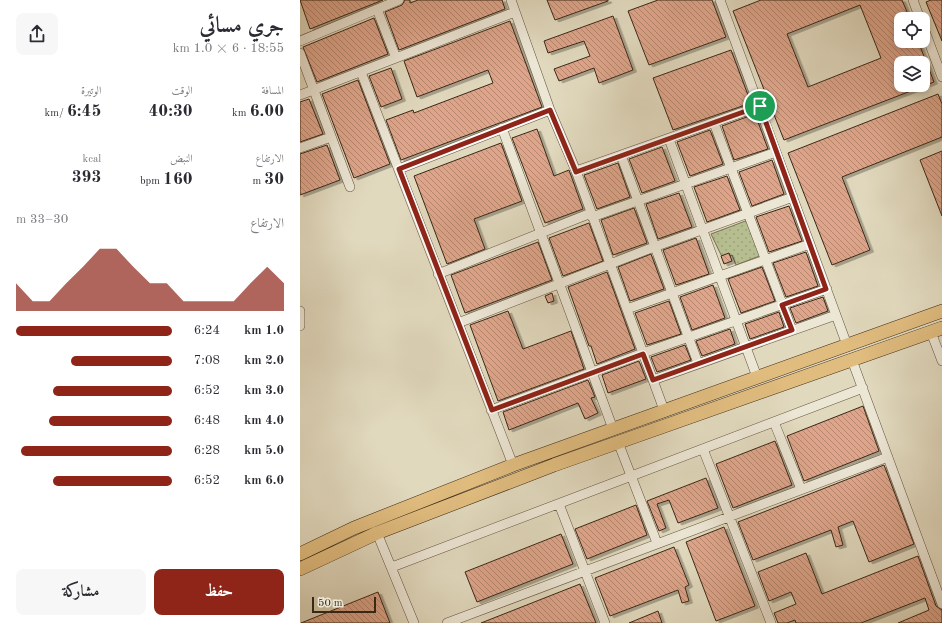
<!DOCTYPE html>
<html lang="ar">
<head>
<meta charset="utf-8">
<style>
	:root { --surface:#fff; --page:#f7f7f7; --text:#2b2b33; --muted:#7c7c81; --accent:#8f2418 }
	body { margin:0; font-family:"Old Standard TT",Amiri,serif; background:var(--page); color:var(--text); direction:rtl; height:100vh; display:flex; flex-direction:column; font-size:15px; white-space:nowrap }
	* { box-sizing:border-box; margin:0 }
	p { font-size:13px; color:var(--muted) }
	.icon { flex:none; width:22px; height:22px; fill:none; stroke:currentColor; stroke-width:2; stroke-linecap:round; stroke-linejoin:round }
	.map { position:relative; flex:1; overflow:hidden; direction:ltr }
	.side { display:flex; flex-direction:column; background:var(--surface); width:300px }
	.side>* { flex:none }
	.tools { position:absolute; left:594px; top:12px; display:grid; gap:8px }
	.tools a { display:grid; place-items:center; width:36px; height:36px; border-radius:8px; background:var(--surface); box-shadow:0 2px 6px #0003; font-size:20px }
	.scale { position:absolute; left:12px; bottom:10px; width:64px; box-sizing:border-box; padding-left:4px; border:2px solid #3a2816; border-top:0; font-size:11px; line-height:14px; white-space:nowrap; color:#3a2816; -webkit-text-stroke:3px #ece6d5; paint-order:stroke }
	.pin { position:absolute; display:grid; place-items:center; width:34px; height:34px; color:#fff; margin:-17px; border:2px solid #fff; border-radius:50%; box-shadow:0 1px 4px #0007 }
	.round { display:grid; place-items:center; flex:none; width:42px; height:42px; border-radius:8px; background:var(--page) }
	.overview { display:flex; align-items:center; justify-content:space-between; height:68px; padding:0 16px }
	h1 { font-size:22px; font-weight:800; line-height:30px }
	.metrics { display:grid; grid-template-columns:repeat(3,1fr); gap:6px; height:68px; padding:4px 16px }
	.metrics div { display:grid; align-content:center }
	.metrics b { font-size:17px; font-weight:800 }
	.metrics small { font-size:11px; font-weight:400 }
	.metrics p { font-size:11px }
	.chart { height:112px; padding:8px 16px }
	.chart p { display:flex; justify-content:space-between }
	.chart svg { width:100%; height:72px; margin-top:4px; fill:var(--accent); opacity:.7 }
	.cta { display:flex; gap:8px; margin-top:auto; padding:8px 16px }
	.cta a { flex:1; height:46px; border-radius:8px; background:var(--accent); color:#fff; font-size:16px; font-weight:800; line-height:46px; text-align:center }
	.cta a+a { background:var(--page); color:var(--text) }
	ul { padding:0 16px; list-style:none; font-size:13px }
	li { display:grid; grid-template-columns:64px 48px 1fr; align-items:center; height:30px }
	li i { height:10px; border-radius:5px; background:var(--accent) }
	main { display:flex; flex:1; min-height:0 }
	.map>svg:first-child { display:block }
</style>
</head>
<body>
<main>
<div class="map">
<svg width="642" height="623" viewBox="0 0 642 623">
	<defs>
		<pattern id="grass-dots" width="8" height="8" patternUnits="userSpaceOnUse"><rect width="8" height="8" fill="#b6be8f"/><path d="M2 2h.1M6 6h.1" fill="none" stroke="#9da37b" stroke-width="1.8" stroke-linecap="round"/></pattern>
		<pattern id="building-back-hatch" width="6" height="6" patternUnits="userSpaceOnUse"><rect width="6" height="6" fill="#dfa58a"/><path d="M-1 5l2 2M0 0l6 6M5-1l2 2" fill="none" stroke="#b68670"/></pattern>
		<filter id="shadow"><feDropShadow dx="3.5" dy="2" stdDeviation="0" flood-color="#0004"/></filter>
	</defs>
	<rect width="100%" height="100%" fill="#e1d9be"/>
	<filter id="stains"><feTurbulence type="fractalNoise" baseFrequency=".005" numOctaves="4"/><feColorMatrix values="0 0 0 0 .2 0 0 0 0 .09 0 0 0 0 .02 0 0 0 .5 -.17"/></filter>
	<radialGradient id="worn" r=".72"><stop offset=".6" stop-color="#630" stop-opacity="0"/><stop offset="1" stop-color="#630" stop-opacity=".3"/></radialGradient>
	<path fill="url(#grass-dots)" stroke="#787352" d="M448,220L462,255L436,265L432,255L423,259L411,234Z"/>
	<path fill="url(#building-back-hatch)" stroke="#3a2816" fill-rule="evenodd" filter="url(#shadow)" d="M0,0H83L10,29Z
		M105,0H110V3L118,0H202L205,9L99,50L85,12L102,5Z
		M247,0H308V1L255,20Z
		M358,0H412L426,37L349,65L328,11Z
		M461,0H602L610,19H601V41H618L634,82L484,140L433,11ZM560,5L581,58L508,87L487,34ZM601,63H623V85H601Z
		M631,0H642V41L626,2Z
		M313,16L333,70L299,83L294,68L259,81L254,69L290,56L284,41L248,53L244,41Z
		M74,18L88,54L17,82L3,47Z
		M210,21L242,107L101,160L86,120L113,110L114,113L193,83L188,70L117,97L104,61Z
		M431,50L451,103L373,130L353,78Z
		M91,68L102,99L81,107L69,76Z
		M58,80L90,164L54,178L22,94Z
		M638,94L642,104V137L542,177L570,250L532,265L488,153Z
		M9,99L23,134L0,142V102Z
		M455,114L468,149L434,160L422,126Z
		M237,129L254,176L269,170L283,209L245,223L212,138Z
		M410,130L423,164L390,176L377,142Z
		M201,143L222,201L174,219L185,249L147,264L114,176Z
		M27,145L40,180L0,195V154Z
		M362,147L375,181L342,193L329,159Z
		M642,151V216L620,160Z
		M472,160L484,194L452,206L439,172Z
		M318,163L330,197L297,209L284,175Z
		M427,176L440,210L407,222L394,187Z
		M379,193L392,227L358,239L346,204Z
		M489,206L502,241L469,252L456,217Z
		M334,208L347,243L313,255L301,220Z
		M289,223L303,261L263,276L249,238Z
		M396,238L409,274L376,285L363,250Z
		M238,242L252,280L165,313L151,275Z
		M506,252L518,286L486,297L473,263Z
		M429,253L432,261L424,264L421,256Z
		M351,254L364,289L330,301L318,267Z
		M462,267L475,301L441,313L428,279Z
		M307,272L335,349L297,364L291,346H289L268,287Z
		M413,285L425,318L392,330L380,297Z
		M252,293L254,301L248,303L245,296Z
		M523,297L528,311L496,323L490,308Z
		M369,301L381,334L347,345L335,313Z
		M208,311L223,349L271,331L284,369L198,401L170,325Z
		M479,312L484,327L450,339L445,324Z
		M430,329L435,344L402,356L396,341Z
		M385,345L391,360L357,372L351,357Z
		M339,361L346,379L308,393L302,375Z
		M288,380L295,397L291,398L298,413L285,419L278,403L209,430L203,412Z
		M563,406L579,451L504,481L487,436Z
		M475,441L492,485L433,508L416,464Z
		M584,465L614,544L569,562L553,521L538,527L543,545L536,547L531,530L453,560L438,522Z
		M406,478L418,508L378,523L369,500L357,504L366,528L359,531L347,501Z
		M336,505L347,535L287,559L275,529Z
		M424,527L455,606L416,621L386,542Z
		M261,534L273,564L177,602L165,572Z
		M374,547L389,585L385,587L389,601L382,603L378,590L310,616L295,578Z
		M506,553L522,594L618,556L636,606L642,610V623H598L629,610L625,598L561,623H496L495,620L487,623H478L474,613L496,604L491,592L469,601L458,572Z
		M280,584L296,623H181Z
		M78,592L90,623H1Z
		M358,611L362,623H329Z"/>
	<g fill="none" stroke-linecap="round" stroke-linejoin="round">
		<g stroke="#645440" stroke-width="10">
			<path id="minor" d="M211,0L250,110L276,171L364,410
				M420,0L547,345
				M613,0L620,19
				M77,9L96,58
				M623,26L642,77
				M0,41L99,0
				M0,53L50,187
				M61,72L213,465
				M0,95L215,12
				M414,123L492,330
				M202,128L313,429
				M369,139L457,377
				M0,148L31,137
				M321,155L398,363
				M99,169L250,110
				M276,171L460,106
				M292,217L476,152
				M138,274L291,213
				M327,309L510,244
				M0,311V326
				M158,323L354,247L493,197
				M631,332L642,361
				M552,360L642,604
				M353,380L536,315
				M191,410L343,353L527,289
				M474,422L501,489
				M318,442L357,543
				M403,449L471,623
				M259,504L305,623
				M77,533L114,623
				M92,567L563,388
				M147,623L588,457"/>
		</g>
		<g stroke="#3a2816" stroke-width="14">
			<path id="highway" d="M0,554L54,528L213,465L642,311
				M0,569L77,533L254,465L642,328"/>
		</g>
		<use href="#minor" stroke="#ece6d5" stroke-width="9"/>
		<use href="#highway" stroke="#e0bc7f" stroke-width="13"/>
	</g>
	<g fill="none" stroke-linecap="round" stroke-linejoin="round">
		<g stroke="#fff" stroke-width="8">
			<path id="route" d="M460,106L526,289L482,305L492,330L353,380L343,354L192,410L99,169L250,110L276,172Z"/>
		</g>
		<use href="#route" stroke="#8f2418" stroke-width="5"/>
	</g>
	<rect width="100%" height="100%" filter="url(#stains)"/>
	<rect width="100%" height="100%" fill="url(#worn)"/>
</svg>
<div class="tools">
<a><svg class="icon" aria-label="locate" viewBox="0 0 24 24"><circle cx="12" cy="12" r="6"/><path d="M12 2v4M12 18v4M2 12h4M18 12h4"/></svg></a>
<a><svg class="icon" aria-label="layers" viewBox="0 0 24 24"><path d="M12 4l9 5-9 5-9-5zM3 14l9 5 9-5"/></svg></a>
</div>
<div class="scale">50 m</div>
<div class="pin" style="left:460px;top:106px;background:#1e9e55"><svg class="icon" aria-label="arrive" viewBox="0 0 24 24"><path d="M6 21V4h12l-3 4 3 4H6"/></svg></div>
</div>
<section class="side">
<div class="overview"><div><h1>جري مسائي</h1><p>18:55 · 6 × 1.0 km</p></div><a class="round"><svg class="icon" aria-label="share" viewBox="0 0 24 24"><path d="M12 15V3M7 8l5-5 5 5M5 13v7h14v-7"/></svg></a></div>
<div class="metrics">
<div><p>المسافة</p><b>6.00<small> km</small></b></div>
<div><p>الوقت</p><b>40:30</b></div>
<div><p>الوتيرة</p><b>6:45<small> /km</small></b></div>
</div>
<div class="metrics">
<div><p>الارتفاع</p><b>30<small> m</small></b></div>
<div><p>النبض</p><b>160<small> bpm</small></b></div>
<div><p>kcal</p><b>393</b></div>
</div>
<div class="chart"><p><span>الارتفاع</span>30–33 m</p>
<svg viewBox="0 0 160 44" preserveAspectRatio="none"><path d="M0 44V27L10 38L20 38L30 27L40 17L50 6L60 6L70 17L80 27L90 27L100 38L110 38L120 38L130 38L140 27L150 17L160 27V44z"/></svg>
</div>
<ul>
<li><b>1.0 km</b>6:24<i style="width:100%"></i></li>
<li><b>2.0 km</b>7:08<i style="width:65%"></i></li>
<li><b>3.0 km</b>6:52<i style="width:76%"></i></li>
<li><b>4.0 km</b>6:48<i style="width:79%"></i></li>
<li><b>5.0 km</b>6:28<i style="width:97%"></i></li>
<li><b>6.0 km</b>6:52<i style="width:76%"></i></li>
</ul>
<div class="cta"><a>حفظ</a><a>مشاركة</a></div>
</section>
</main>
</body>
</html>
